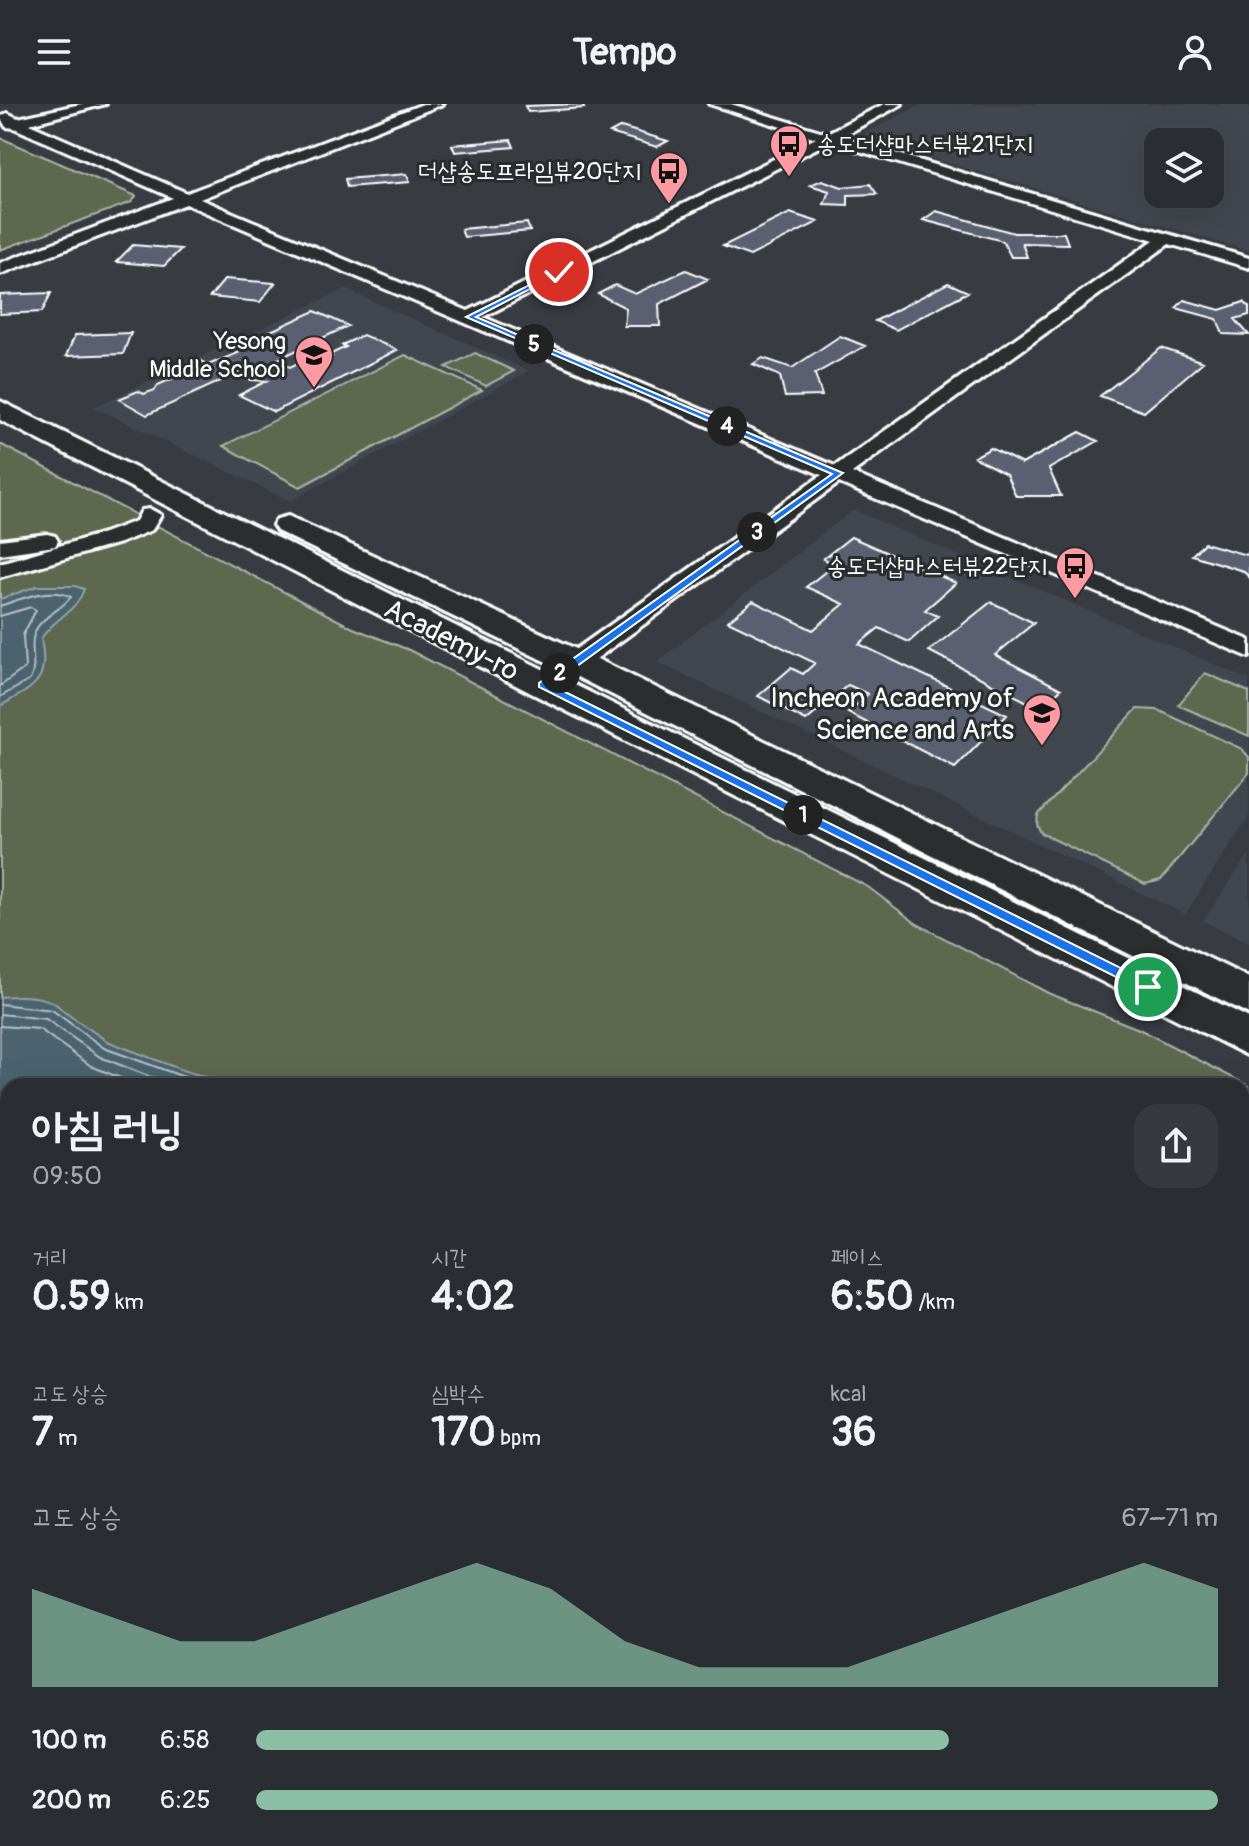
<!DOCTYPE html>
<html lang="ko">
<head>
<meta charset="utf-8">
<style>
	:root { --surface:#2a2d32; --page:#36393e; --text:#f1f3f6; --muted:#a5a8ac; --line:#46494d; --accent:#8abfa5 }
	body { margin:0; font-family:Pangolin,"Poor Story",sans-serif; background:var(--page); color:var(--text); height:100vh; display:flex; flex-direction:column; font-size:30px; white-space:nowrap }
	* { box-sizing:border-box; margin:0 }
	p { font-size:26px; color:var(--muted) }
	.icon { flex:none; width:44px; height:44px; fill:none; stroke:currentColor; stroke-width:2; stroke-linecap:round; stroke-linejoin:round }
	.map { position:relative; flex:1; overflow:hidden }
	.drawer { position:absolute; left:0px; top:974px; width:1250px; height:768px; display:flex; flex-direction:column; background:var(--surface); border-radius:24px 24px 0 0; box-shadow:0 8px 32px #0002,0 0 0 2px var(--line) }
	.drawer>* { flex:none }
	.buttons { position:absolute; left:1144px; top:24px; display:grid; gap:16px }
	.buttons a { display:grid; place-items:center; width:80px; height:80px; border-radius:16px; background:var(--surface); box-shadow:0 8px 32px #0002,0 0 0 2px var(--line); font-size:40px }
	.pin { position:absolute; display:grid; place-items:center; width:68px; height:68px; color:#fff; margin:-34px; border:4px solid #fff; border-radius:50%; box-shadow:0 2px 8px #0007 }
	.km { position:absolute; width:40px; height:40px; margin:-20px; border-radius:50%; background:#222; color:#fff; font-size:22px; line-height:40px; text-align:center }
	.round { display:grid; place-items:center; flex:none; width:84px; height:84px; border-radius:24px; background:var(--page) }
	.head { display:flex; align-items:center; justify-content:space-between; height:136px; padding:0 32px }
	h1 { font-size:44px; font-weight:700; line-height:60px }
	.figures { display:grid; grid-template-columns:repeat(3,1fr); gap:12px; height:136px; padding:8px 32px }
	.figures div { display:grid; align-content:center }
	.figures b { font-size:40px; font-weight:700 }
	.figures small { font-size:22px; font-weight:400 }
	.figures p { font-size:22px }
	.chart { height:224px; padding:16px 32px }
	.chart p { display:flex; justify-content:space-between }
	.chart svg { width:100%; height:144px; margin-top:8px; fill:var(--accent); opacity:.7 }
	ul { padding:0 32px; list-style:none; font-size:26px }
	li { display:grid; grid-template-columns:128px 96px 1fr; align-items:center; height:60px }
	li i { height:20px; border-radius:10px; background:var(--accent) }
	header { display:flex; justify-content:space-between; align-items:center; height:104px; padding:0 32px; background:var(--surface); font-size:36px; font-weight:700 }
	.map>svg:first-child { display:block }
</style>
</head>
<body>
<header><svg class="icon" aria-label="menu" viewBox="0 0 24 24"><path d="M4 6h16M4 12h16M4 18h16"/></svg>Tempo<svg class="icon" aria-label="person" viewBox="0 0 24 24"><circle cx="12" cy="8" r="4"/><path d="M4 21q1-7 8-7t8 7"/></svg></header>
<div class="map">
<svg width="1249" height="1742" viewBox="0 0 1249 1742">
	<rect width="100%" height="100%" fill="#383c42"/>
	<filter id="ink" filterUnits="userSpaceOnUse"><feTurbulence type="fractalNoise" baseFrequency=".0125" numOctaves="2"/><feDisplacementMap in="SourceGraphic" scale="16" xChannelSelector="R" yChannelSelector="G"/><feConvolveMatrix kernelMatrix="1 2 1 2 8 2 1 2 1" color-interpolation-filters="sRGB"/></filter>
	<g filter="url(#ink)">
		<path fill="#424650" fill-rule="evenodd" d="M923,0H1249V147L867,35L865,29ZM1210,38V90H1158V38Z
			M345,185L529,267L290,397L94,303Z
			M853,406L1249,575V712L1185,810L657,558Z
			M1249,750V839L1203,817Z"/>
		<path fill="#5d6850" stroke="#aeb4a8" stroke-width="2" fill-rule="evenodd" d="M0,34L3,35L136,92L132,98L0,146Z
			M475,249L514,267L486,282L446,263Z
			M405,251L482,286L300,383L223,342Z
			M0,340L353,524L409,546L868,783L917,820L1048,889L1139,925L1249,982V1742H0ZM8,982H1242V1734H8Z
			M1205,569L1249,588V632L1178,601Z
			M1137,605L1158,606L1242,645L1249,653V669L1161,776L1145,780L1041,729L1037,720L1038,711Z"/>
		<path fill="#4b6470" stroke="#93a2a9" stroke-width="2" d="M37,482H75L84,485C76,509 53,514 41,535C50,578 34,583 0,602V495Z
			M0,893C19,891 51,890 63,907L107,937L182,966L237,982H8V1176L0,1173Z"/>
		<g fill="none" stroke-linecap="round" stroke-linejoin="round">
			<path stroke="#b7c1c6" stroke-width="2" d="M0,502C21,495 50,482 71,493C60,507 40,513 34,530C29,546 38,560 30,576L0,593
				M0,512L31,503L36,506L23,531L25,564L0,582
				M0,900L52,906L104,944L209,982
				M0,910L46,915L100,953L174,982
				M0,922L39,925L91,962L140,982"/>
		</g>
		<path fill="#5a5f71" stroke="#fff" stroke-width="2" d="M582,0L584,4L528,8L525,2Z
			M621,23L668,37L657,43L610,29Z
			M511,36L514,43L455,48L452,41Z
			M407,70L410,78L347,83L345,75Z
			M822,76L842,83L870,80L877,90L848,91V101L824,100L829,87L810,81Z
			M936,107L1014,129H1064L1068,140L1022,139L1027,153H1011L1003,137L923,116Z
			M790,109L818,118L750,152L723,142Z
			M527,119L530,127L464,133L461,125Z
			M133,141L181,145L164,162L116,158Z
			M686,166L708,175L659,200L660,222H624L626,204L598,190L615,181L635,190Z
			M225,175L275,179L260,198L210,193Z
			M948,179L968,188L896,226L875,217Z
			M51,189L42,208L0,210V191Z
			M1184,196L1220,206L1244,198L1249,203V211L1235,215L1249,231L1223,230L1217,215L1176,204Z
			M315,207L348,222L276,256L290,263L321,248L333,253L329,251L346,243L342,241L363,231L397,246L274,308L239,291L267,277L251,276L238,269L147,311L119,295L138,287L144,290L155,286L158,281L178,272L169,268L198,255L208,261L238,249L233,246L249,239L246,238Z
			M131,229L123,250L66,252L75,231Z
			M840,232L865,242L815,270L822,292L785,293L780,272L753,260L763,254L792,264Z
			M1161,244L1203,258L1144,308L1100,292Z
			M1080,328L1098,337L1049,365L1061,392H1016L1006,370L974,353L991,344L1022,360Z
			M851,433L956,479L925,506L938,512L909,538L879,524L859,540L1007,611L955,664L848,609L868,590L848,581L806,617L758,592L791,564L803,570L815,559L728,517L753,497L813,526L844,500L806,483L835,460L823,455Z
			M1204,439L1246,451L1249,448V473L1243,467L1192,451Z
			M991,498L1034,519L995,551L1061,585L1039,604L929,547Z
			M58,1734H139L138,1742H57Z
			M343,1734H403V1742H342Z
			M435,1734H496V1742H435Z"/>
		<g fill="none" stroke-linecap="round" stroke-linejoin="round">
			<g stroke="#fff" stroke-width="6">
				<path id="minor" d="M81,0H106L29,20L187,89L423,0H443L200,95L468,207L816,34L709,0H731L827,29L884,0H902L841,33L1249,154V164L1169,140L852,369L1249,536V553L839,379L552,587H534L531,581L534,575L822,371L186,100L0,170V159L173,94L14,24L6,23L0,13L7,9L18,14ZM829,38L1154,136L835,362L483,213Z
					M150,405L161,411L152,426L120,439L0,473V459L104,429L136,417L142,406Z
					M47,430L55,432L58,437L55,442L0,450V436Z
					M8,1586V1630L0,1632V1588Z"/>
			</g>
			<g stroke="#fff" stroke-width="6">
				<path id="secondary" d="M0,297L1249,914V952L531,589L0,316Z
					M288,412L587,550L1249,874V910L563,566L277,427L273,421L277,415Z"/>
			</g>
			<use href="#minor" fill="#2a2d2e" fill-rule="evenodd"/>
			<use href="#secondary" fill="#2a2d2e" fill-rule="evenodd"/>
		</g>
	</g>
	<path fill="#1a73e8" stroke="#fff" stroke-width="2" d="M557,167L563,168L476,213L843,369L551,581L1153,880V887H1144L539,583V579L832,370L466,213Z"/>
	<defs>
		<g id="bus-pin" transform="scale(2)"><path d="M0 17L-7.5 6A9.5 9.5 0 1 1 7.5 6Z" fill="#ff9aa2" stroke="#2a2d2e"/><path d="M-5-6H5V4H4V6H2V4H-2V6H-4V4H-5ZM-3.5-4V0h7V-4ZM-3.5 1.2v1.5H-2V1.2ZM2 1.2v1.5H3.5V1.2Z" fill="#111"/></g>
		<g id="school-pin" transform="scale(2)"><path d="M0 17L-7.5 6A9.5 9.5 0 1 1 7.5 6Z" fill="#ff9aa2" stroke="#2a2d2e"/><path d="M0-5L7-2L0 1L-7-2ZM-4 1L0 2.5L4 1V4Q0 6-4 4Z" fill="#111"/></g>
	</defs>
	<g fill-rule="evenodd">
		<use href="#bus-pin" x="789" y="40"/>
		<use href="#bus-pin" x="669" y="67"/>
		<use href="#school-pin" x="314" y="251"/>
		<use href="#bus-pin" x="1075" y="462"/>
		<use href="#school-pin" x="1042" y="609"/>
	</g>
	<g text-anchor="middle" stroke-width="6" stroke-linejoin="round" paint-order="stroke">
		<g font-size="24" fill="#fff" stroke="#2a2d2e" text-anchor="end">
			<text x="817" y="48" text-anchor="start">송도더샵마스터뷰21단지</text>
			<text x="641" y="75">더샵송도프라임뷰20단지</text>
			<text x="286" y="245">Yesong<tspan x="286" dy="28">Middle School</tspan></text>
			<text x="1047" y="470">송도더샵마스터뷰22단지</text>
		</g>
		<g font-size="28" fill="#fff" stroke="#2a2d2e">
			<text transform="translate(452 535) rotate(27)" y="10">Academy-ro</text>
		</g>
		<g font-size="28" fill="#fff" stroke="#2a2d2e" text-anchor="end">
			<text x="1014" y="603">Incheon Academy of<tspan x="1014" dy="32">Science and Arts</tspan></text>
		</g>
	</g>
</svg>
<div class="buttons">
<a><svg class="icon" aria-label="layers" viewBox="0 0 24 24"><path d="M12 4l9 5-9 5-9-5zM3 14l9 5 9-5"/></svg></a>
</div>
<div class="pin" style="left:1148px;top:883px;background:#1e9e55"><svg class="icon" aria-label="arrive" viewBox="0 0 24 24"><path d="M6 21V4h12l-3 4 3 4H6"/></svg></div>
<div class="pin" style="left:559px;top:168px;background:#d93025"><svg class="icon" aria-label="check" viewBox="0 0 24 24"><path d="M5 12l5 5 9-10"/></svg></div>
<b class="km" style="left:803px;top:711px">1</b>
<b class="km" style="left:560px;top:569px">2</b>
<b class="km" style="left:757px;top:428px">3</b>
<b class="km" style="left:727px;top:322px">4</b>
<b class="km" style="left:534px;top:240px">5</b>
<section class="drawer">
<div class="head"><div><h1>아침 러닝</h1><p>09:50</p></div><a class="round"><svg class="icon" aria-label="share" viewBox="0 0 24 24"><path d="M12 15V3M7 8l5-5 5 5M5 13v7h14v-7"/></svg></a></div>
<div class="figures">
<div><p>거리</p><b>0.59<small> km</small></b></div>
<div><p>시간</p><b>4:02</b></div>
<div><p>페이스</p><b>6:50<small> /km</small></b></div>
</div>
<div class="figures">
<div><p>고도 상승</p><b>7<small> m</small></b></div>
<div><p>심박수</p><b>170<small> bpm</small></b></div>
<div><p>kcal</p><b>36</b></div>
</div>
<div class="chart"><p><span>고도 상승</span>67–71 m</p>
<svg viewBox="0 0 160 44" preserveAspectRatio="none"><path d="M0 44V14L10 22L20 30L30 30L40 22L50 14L60 6L70 14L80 30L90 38L100 38L110 38L120 30L130 22L140 14L150 6L160 14V44z"/></svg>
</div>
<ul>
<li><b>100 m</b>6:58<i style="width:72%"></i></li>
<li><b>200 m</b>6:25<i style="width:100%"></i></li>
</ul>
</section>
</div>
</body>
</html>
